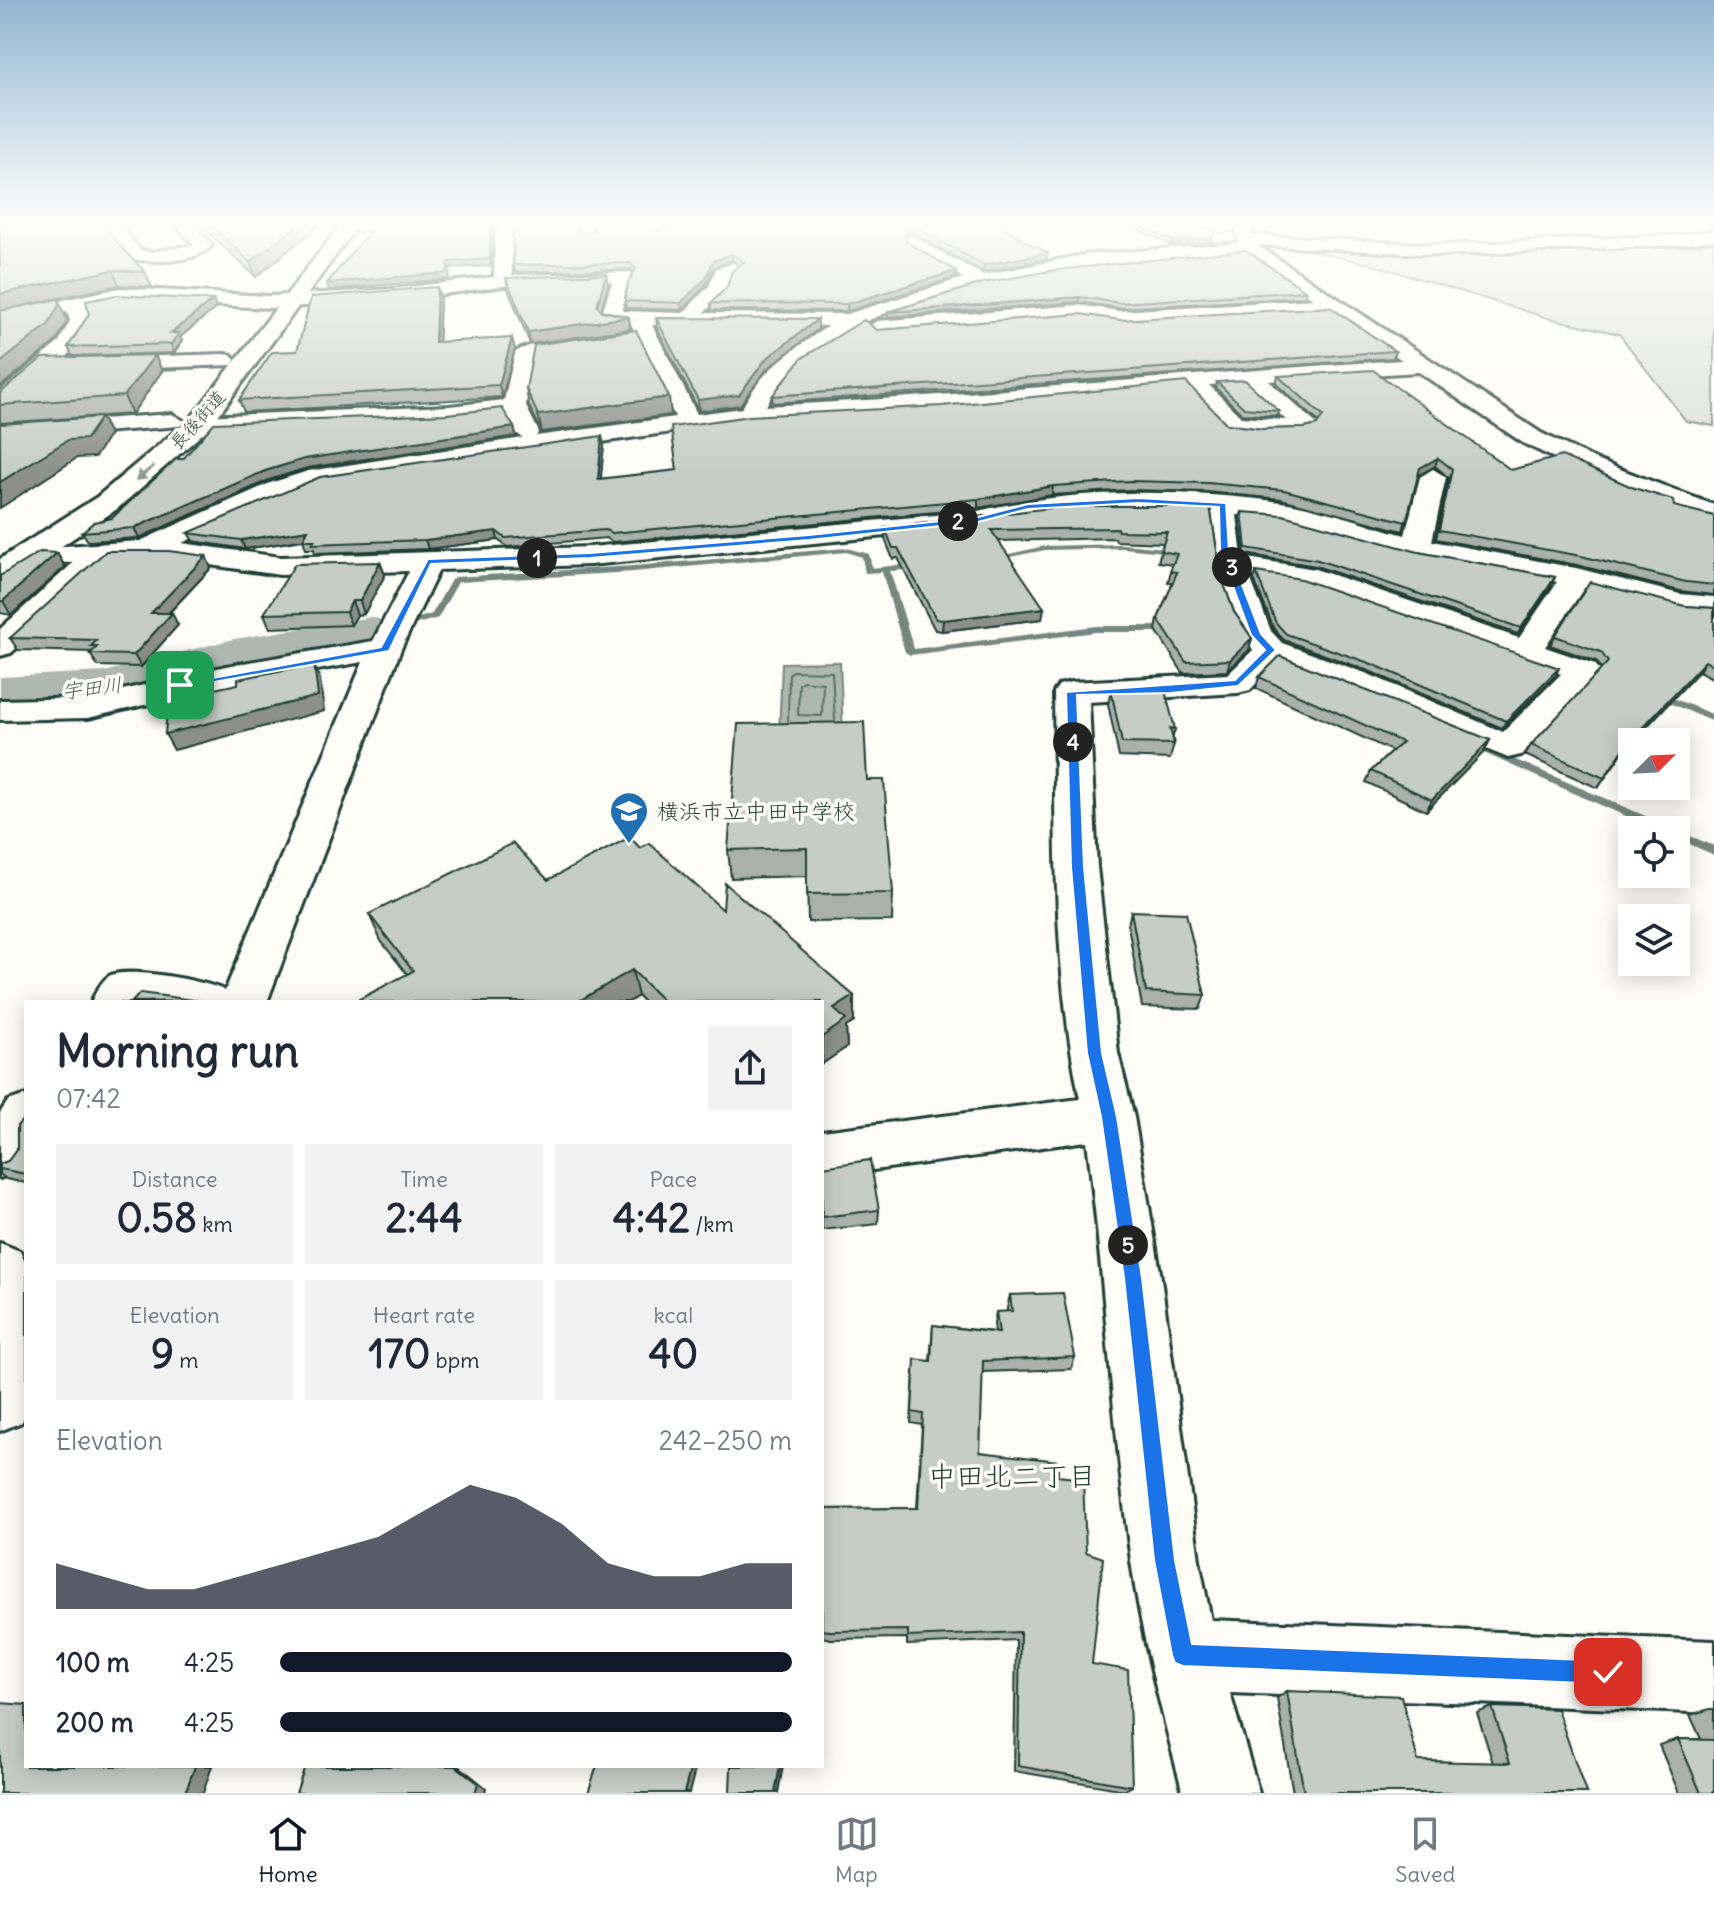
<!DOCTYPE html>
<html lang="en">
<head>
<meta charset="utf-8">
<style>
	:root { --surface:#fff; --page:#f2f2f3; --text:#1f2937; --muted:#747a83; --line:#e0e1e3; --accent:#111827 }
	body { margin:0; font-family:Delius,"Klee One",sans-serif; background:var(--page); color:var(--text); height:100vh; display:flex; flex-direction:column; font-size:30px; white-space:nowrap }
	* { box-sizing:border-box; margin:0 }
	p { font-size:26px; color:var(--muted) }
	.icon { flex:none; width:44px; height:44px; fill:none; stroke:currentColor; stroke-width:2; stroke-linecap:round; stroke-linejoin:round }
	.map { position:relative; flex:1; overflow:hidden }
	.details { position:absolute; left:24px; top:1000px; width:800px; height:768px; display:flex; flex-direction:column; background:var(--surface); border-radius:0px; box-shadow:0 4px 20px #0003 }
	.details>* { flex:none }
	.needle { width:52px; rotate:66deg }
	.buttons { position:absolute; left:1618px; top:728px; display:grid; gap:16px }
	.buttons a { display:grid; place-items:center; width:72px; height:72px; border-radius:0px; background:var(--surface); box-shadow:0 4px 20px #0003; font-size:40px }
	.pin { position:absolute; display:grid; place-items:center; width:68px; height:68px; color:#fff; margin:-34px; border-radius:16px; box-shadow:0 4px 12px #0006 }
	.km { position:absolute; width:40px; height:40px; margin:-20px; border-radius:50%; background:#222; color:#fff; font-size:22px; line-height:40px; text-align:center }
	.round { display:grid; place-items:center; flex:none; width:84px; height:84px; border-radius:0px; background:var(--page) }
	.summary { display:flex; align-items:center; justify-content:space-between; height:136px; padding:0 32px }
	h1 { font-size:44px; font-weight:700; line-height:60px }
	.stats { display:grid; grid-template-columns:repeat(3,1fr); gap:12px; height:136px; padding:8px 32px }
	.stats div { display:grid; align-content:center; border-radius:0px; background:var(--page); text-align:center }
	.stats b { font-size:40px; font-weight:700 }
	.stats small { font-size:22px; font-weight:400 }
	.stats p { font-size:22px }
	.chart { height:224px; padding:16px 32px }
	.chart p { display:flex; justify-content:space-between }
	.chart svg { width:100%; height:144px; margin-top:8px; fill:var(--accent); opacity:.7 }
	ul { padding:0 32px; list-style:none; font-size:26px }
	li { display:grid; grid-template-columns:128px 96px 1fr; align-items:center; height:60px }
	li i { height:20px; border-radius:10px; background:var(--accent) }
	.tab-bar { display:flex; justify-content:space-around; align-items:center; height:112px; border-top:2px solid var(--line); background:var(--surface); font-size:22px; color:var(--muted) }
	.tab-bar a { display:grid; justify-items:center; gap:4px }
	.tab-bar .current { color:var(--accent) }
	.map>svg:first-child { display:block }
</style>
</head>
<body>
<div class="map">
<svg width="1714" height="1793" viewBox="0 0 1714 1793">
	<rect width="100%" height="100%" fill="#fdfcf7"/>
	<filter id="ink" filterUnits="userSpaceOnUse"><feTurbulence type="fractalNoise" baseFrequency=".0125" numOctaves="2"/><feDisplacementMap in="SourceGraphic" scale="16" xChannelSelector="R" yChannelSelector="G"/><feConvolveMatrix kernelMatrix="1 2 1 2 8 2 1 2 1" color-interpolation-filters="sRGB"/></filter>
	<g filter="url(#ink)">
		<path fill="#dde0db" stroke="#7e8e88" stroke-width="2" d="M1714,239V426L1686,421L1619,334L1548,318L1374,265L1300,248L1447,255Z"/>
		<path fill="#aeb8b1" stroke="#75877f" stroke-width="2" d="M840,662L843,735L779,736L782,663Z"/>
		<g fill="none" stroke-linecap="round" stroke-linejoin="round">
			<path stroke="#586e66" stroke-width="2" d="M803,681L823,683L822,716L798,715L799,684Z
				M788,721L789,674L793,671L832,672L835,720"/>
			<path fill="#75877f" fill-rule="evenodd" d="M1042,222H1073L983,227L985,226Z
				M1193,227L1252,235L1254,236L1252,237L1195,229Z
				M1714,228V230L1678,237L1676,236Z
				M753,261L755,263L704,268L701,266Z
				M1123,544L1175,549L1179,551L1175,553L1123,548L1045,550L995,560L991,558L1045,546Z
				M846,548L869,554L872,568L917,563L921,566L917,569L890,571L914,649L1096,626H1172L1177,629L1172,632H1096L910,655L905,652L882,572L865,573L862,557L846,552L633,572L458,582L438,618L371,637L366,634L432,614L451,580L455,577L633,566Z
				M1658,692L1714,715V722L1655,697V693Z
				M1472,741L1671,827L1673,830H1657L1468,746L1467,744Z
				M1676,830L1714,846V855L1676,838Z"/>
			<path fill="#aeb8b1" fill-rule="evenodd" d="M371,617L391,622L400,634L391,646L237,674L104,708L0,715V677L104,672L234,639Z"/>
			<g stroke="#1f3d34" stroke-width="6">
				<path id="street" d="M102,222H118L140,250L151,252L194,245L173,222H190L212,245C197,264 150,263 128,258Z
					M344,222H411L403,227L349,231L341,226Z
					M502,222H518L511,234L512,275L631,272L634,276L626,288L622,311L683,313L709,286L716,269L733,263L742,268L730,276L725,292L704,313L847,314L963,278L906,245V237L912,236L983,275L1083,255L1239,243L1233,222H1249L1253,235L1441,245L1679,235L1714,230V240L1679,245L1441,255L1257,245L1541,433L1599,461L1714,505V523L1581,471L1523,443L1419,372L1269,381L1319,426C1308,441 1244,434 1226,429L1186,387L940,411L750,421L375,474L322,483L288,495L182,543L280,557L590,547L978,511C1075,488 1182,489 1281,502C1322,507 1365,524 1405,535L1420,477L1433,469L1446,477L1432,541L1576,568L1680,594L1714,597V615L1680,612L1584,588L1545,647L1595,664L1600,671L1521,755L1508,758L1276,663L1250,690L1238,693L1089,702L1097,867L1118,1053L1134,1117L1161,1278L1199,1560L1211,1620L1714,1641V1713L1230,1693L1259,1793H1183C1163,1716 1142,1640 1131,1561C1112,1421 1105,1281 1087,1141L822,1177V1131L1080,1099C1052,967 1056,827 1054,692L1059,685L1071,682L1228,674L1253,650C1224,621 1211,553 1210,514C1131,509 1055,509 978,527L590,565L439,570L401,649L267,1002H91C95,994 101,981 109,976C125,966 210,981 225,991L363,662L226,686L88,718L0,720V700L88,698L226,666L373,641L409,571L280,575L175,560H111L11,653L0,656V629L73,563L19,561L15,555L19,549L140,541L270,483L308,471L523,438L515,432L506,414L449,420L200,430L188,423L200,416L449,406L504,400L515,353C523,343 591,333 600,343L590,349L535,358L526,406L539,432L536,436L675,417L631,324L604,319L601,315L612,282L503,286L391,301L270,308L120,300L86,307L90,321L74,350L8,408L0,410V391L58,343L70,321L67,311L0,325V313L120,288L270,296L391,289L494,277L495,234ZM1246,252L1314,299L1119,311L1079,305L877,321L867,327L877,333L1079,317L1119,323L1329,310L1402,360C1190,373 978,395 766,406C832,277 1117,263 1246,252ZM652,325L828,326C790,352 764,367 742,408L697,414ZM1245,383L1286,420L1241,417L1209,385ZM1237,515L1282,518L1416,556L1557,582L1519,638L1315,569L1242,557ZM1249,575L1300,583L1561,674L1503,732L1368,674L1282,643L1271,631Z
					M579,222H595L591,235H579Z
					M224,354L232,355L235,360L232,365L102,370L91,364L102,358Z
					M172,414L184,421L180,426L0,440V426Z
					M26,1095V1159L18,1171L0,1178V1113L8,1101Z
					M0,1243L20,1251L26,1265V1411L22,1422L0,1431Z"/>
			</g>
			<g stroke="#1f3d34" stroke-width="6">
				<path id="primary" d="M343,222H360L209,428L117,509L11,580L0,582V559L97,497L191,418Z"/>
			</g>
			<use href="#street" fill="#fdfcf7" fill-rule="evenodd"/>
			<use href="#primary" fill="#fdfcf7" fill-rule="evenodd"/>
		</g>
		<path fill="#aab0ab" stroke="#1f3d34" stroke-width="2" d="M197,222H323L256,277Z
			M577,222V231H658L674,227L671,222H997L1047,259L983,272L913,233L906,234L905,242L956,277L847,311L711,310V303L727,287L740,266L732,260L713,268L706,284L682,310L626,308L625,301L634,273L631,269L515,272L514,265Z
			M1122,222H1198L1215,232L1211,242L1171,245Z
			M120,246L145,272L152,287L119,285L0,311Z
			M506,278L608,285L601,310L629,317L630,329L530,344L508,289Z
			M983,283L1306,291L1305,297L1119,308L1079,302L888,317V312Z
			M440,297L438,342L515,349L502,397L244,412L239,400L297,351Z
			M213,300L216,308L180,337L182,341L174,353L72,356L68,347L89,314Z
			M656,318L818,329L767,369L740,405L699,411L657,328Z
			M1120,320L1395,351L1393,358L773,403L772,396L877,330Z
			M162,371L132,414L0,423V393Z
			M1278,376L1511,470L1714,516V595L1680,591L1577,565L1436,539L1449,478L1435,466L1418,476L1403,531L1281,499L1206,492L1129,490L1052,495L978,508L613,542L606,538L507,547L498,540L428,549L315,553L314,549H306L303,540L245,549L193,541L188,533L604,445L600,479L1227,424L1262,429L1305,428L1317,425L1319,422L1276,384Z
			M1217,382L1279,411L1278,416L1242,414L1216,388Z
			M526,389L671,415L542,432L529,406Z
			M514,427L516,436L307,468L269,480L139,538L88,541L82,532L112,518L183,459Z
			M1210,506L1221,576L1234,612L1252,638L1249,650L1227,671L1183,673L1156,630L1158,619L1173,582H1168L1173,564L1158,562L1163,543L1116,541L1115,538L998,541L1042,619L942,631L935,630L898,558L893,559L885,539V528Z
			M1242,512L1418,552L1555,577L1518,634L1316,566L1245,554L1240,518Z
			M57,553L65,567L11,615L0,613V576Z
			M380,562L385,575L364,614L357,615L351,625L270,628L264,614Z
			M211,568L169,613L178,625L141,667L98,666L90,654L92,652L18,650L10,638Z
			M1256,572L1556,675L1502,728L1369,671L1284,640L1274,629L1254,579Z
			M1685,606L1714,608V679L1699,671L1622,753L1598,788L1525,755L1531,745L1602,669L1596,661L1550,645L1555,636Z
			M1259,677L1490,740L1484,752L1426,811L1366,782L1371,771L1392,751L1256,688Z
			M1111,690L1175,729L1172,740L1174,744L1170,759L1119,757L1108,704Z
			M867,780L893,893L892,921L808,922L807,876L731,878L728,850Z
			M640,848L723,910L854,996V1022L846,1027L847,1047L822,1002H644L638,996L407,974L381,941L369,914L548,880Z
			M1131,911L1205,995L1200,1009L1142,1007L1128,925Z
			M26,1116V1183L6,1179L0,1174V1164L8,1161L17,1149Z
			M822,1167L879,1210L878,1224L822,1230Z
			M1010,1295L1075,1357L1071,1369L982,1372L980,1452L1058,1476L1086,1552L1092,1664L1132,1786L1125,1790L1014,1771L1016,1640L907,1645V1638L831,1639L822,1637V1509L917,1508L922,1425L911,1423L914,1371L930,1361L933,1325L995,1332L994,1324L996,1312H1007V1308Z
			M1287,1691L1418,1761L1493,1763L1477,1713L1492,1707L1586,1793H1293L1277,1698Z
			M1710,1709H1714V1793H1679L1659,1745L1678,1739H1701L1690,1715Z"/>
		<path fill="#8b908b" stroke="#1f3d34" stroke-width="2" d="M302,222H323L256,277L250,262Z
			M495,222H500L492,234L491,266L450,268L449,279L329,290L327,283L491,228Z
			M914,227L913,233L906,234V228Z
			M1215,232L1211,242L1171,245L1172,241Z
			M1048,253L1047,259L983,272L984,265Z
			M732,254V260L713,268L706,284L682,310L681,303L713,261Z
			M113,270L119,285L0,311V294Z
			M956,271V277L847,311V304Z
			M606,274L608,285L599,317L597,306Z
			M437,287L440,297L438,354L435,342Z
			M1080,297L1079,302L888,317V312Z
			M58,299L67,321L56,341L0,387V363Z
			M213,300L216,308L180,337L182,341L174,353L171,344V333Z
			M629,317L630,329L530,344L528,332Z
			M818,319V329L767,369L740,405L699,411L698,400L766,359Z
			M512,338L515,349L502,397L499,385Z
			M155,355L162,371L132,414L124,396Z
			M669,397L671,415L542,432L538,415Z
			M101,417L110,434L95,457L77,458L0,508V482Z
			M514,427L516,436L307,468L269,480L139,538L134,528L265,471L304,459Z
			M602,436L604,445L600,488L598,479Z
			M1438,458L1435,466L1417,476L1420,468Z
			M1053,486L1052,495L978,508V499Z
			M308,530L312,538L245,549L241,540Z
			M496,531L498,540L428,549L425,540Z
			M57,553L65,567L11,615L3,601Z
			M206,556L211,568L157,625L151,613Z
			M380,562L385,575L364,614L360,601Z
			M1555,577L1552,584L1518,634L1521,628Z
			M352,601L357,615L351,625L346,612Z
			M1044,608L1042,619L942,631L943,620Z
			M172,613L178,625L141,667L134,655Z
			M1252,638L1249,650L1227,671L1230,660Z
			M1705,661L1699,671L1622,753L1598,788L1628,743Z
			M314,664L320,679L324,711L174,750L165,734Z
			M1559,668L1556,675L1502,728L1506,721Z
			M1490,740L1484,752L1426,811L1432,800Z
			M632,970L638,996L629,1002H577Z
			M854,996V1022L846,1027L847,1047L822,1064V1037L834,1009Z
			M195,1766H212L203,1793H185Z
			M456,1766H459L486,1788L485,1793H475Z
			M691,1766H696L689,1793H684Z
			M780,1766H783L778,1793H775Z"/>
		<path fill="#c6cdc7" stroke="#1f3d34" stroke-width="2" d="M0,222H102L120,246L145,272L113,270L0,294Z
			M207,222H302L250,262Z
			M405,222H495L491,228L490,259L449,262L447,273L327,283L374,226L402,224Z
			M516,222H576V231H592L594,222H653L658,231L676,226L674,222H997L1020,238L1048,253L984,265L914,227L906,228L905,241L956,271L847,304L711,303L727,287L732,271L744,262L732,254L713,261L706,278L681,303L625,301L628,282L636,269L630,263L514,265L513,229Z
			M1132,222H1198L1215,232L1212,238L1172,241Z
			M1246,250L1306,291L1120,303L1080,297L888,312L983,283L1056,270Z
			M606,274L597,306L602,311L629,317L528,332L506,278Z
			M437,287L435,342L512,338L499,385L239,400L272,352L297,351L311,297Z
			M117,295L213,300L171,333H179L171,344L68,347L89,314L86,301Z
			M58,299L59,305L48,325L0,363V311Z
			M1330,307L1395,351L772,396L802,358L864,320L877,330L1080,314L1120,320Z
			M656,318L818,319L766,359L739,395L698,400Z
			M636,330L669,397L538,415L526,389L534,345Z
			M155,355L124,396L0,405V393L42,358Z
			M1373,370L1511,470L1562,456L1634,488L1673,500L1674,506L1714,516V585L1686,582L1581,556L1439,530L1452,469L1438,458L1420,468L1406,522L1284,490L1208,483L1130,481L1053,486L978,499L612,533L605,530L505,538L496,531L425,540L312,544L315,540H303L308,530L241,540L188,533L320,477L602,436L598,479L677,470L671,427L750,416L941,406L1186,382L1227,424L1262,429L1305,428L1317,425L1323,416L1278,376Z
			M1245,380L1279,411L1244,408L1217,382Z
			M502,408L514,427L304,459L265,471L134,528L82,532L94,522L112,518L176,459H183L214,423L447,414Z
			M101,417L86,439L68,440L0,482V424Z
			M1066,506H1210L1221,576L1234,612L1252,638L1230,660L1186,662L1158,619L1177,572L1170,571L1177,554L1161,551L1167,532L1118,531L1117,528L991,530L1044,608L943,620L936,619L898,548H893L885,528Z
			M1242,512L1283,515L1418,552L1555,577L1521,628L1318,560L1246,548Z
			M106,551H169L206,556L151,613H172L134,655L90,654L98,646H91L97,640L10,638Z
			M40,552L57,553L3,601H0V576Z
			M380,562L360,601H352L346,612L264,614L295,564Z
			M1256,572L1301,579L1559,668L1506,721L1372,664L1286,634L1276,623Z
			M1590,582L1685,606L1714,608V666L1705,661L1628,743L1604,778L1531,745L1608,662L1601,652L1555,636Z
			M1280,656L1490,740L1432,800L1371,771L1402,742L1259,677Z
			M314,664L318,696L165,734L168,699L238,684V679Z
			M1111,690H1165L1175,729L1170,728L1174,744L1122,743Z
			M864,722L867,780H884L893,893L807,894V848L728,850L738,724Z
			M630,837L640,848L649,843L723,910L725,883L854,996L834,1009L846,1020L822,1037V1002H664L632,970L577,1002H354L413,971L369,914L513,843L548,880Z
			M1131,911L1186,913L1205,995L1146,992Z
			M140,993L201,1001L132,1002Z
			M26,1116V1174L0,1169V1164L8,1161L17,1149V1126Z
			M870,1160L879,1210L822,1217V1167Z
			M1063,1293L1075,1357L983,1361L980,1452L1058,1461V1476L1083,1479L1086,1552L1103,1558L1092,1664L1128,1670L1132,1786L1018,1766L1020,1632L908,1637V1630L830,1631L822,1630V1509L918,1508L923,1414L912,1412L915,1359L931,1361L933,1325L999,1333L996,1312L1012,1311L1010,1295Z
			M1287,1691L1401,1696L1418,1761L1510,1763L1492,1707L1557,1709L1586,1793H1304Z
			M0,1703L26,1705V1766H195L185,1793H0Z
			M1678,1739L1714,1740V1793H1701Z
			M305,1766H456L478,1783L475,1793H296Z
			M597,1766H691L684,1793H588Z
			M731,1766H780L775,1793H730Z"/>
		<defs><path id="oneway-solid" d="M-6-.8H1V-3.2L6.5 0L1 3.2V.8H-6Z" transform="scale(2)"/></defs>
		<use fill="#8e9c96" href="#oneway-solid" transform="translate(145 473) rotate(141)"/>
	</g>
	<linearGradient id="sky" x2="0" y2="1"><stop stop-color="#91b6d2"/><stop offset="0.47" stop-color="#fefefb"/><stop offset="1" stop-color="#fefefb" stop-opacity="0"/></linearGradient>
	<rect width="1714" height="473" fill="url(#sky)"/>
	<path fill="#1a73e8" stroke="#fff" stroke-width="2" d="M1138,498L1226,503L1229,551L1261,634L1276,650L1238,686L1171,693L1077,695L1084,867L1102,1053L1117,1117L1142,1278L1175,1560L1192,1644L1608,1661L1616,1665L1619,1672L1616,1680L1608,1684L1183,1666L1175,1663L1172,1655L1154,1560L1124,1278L1101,1117L1087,1053L1071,867L1066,692L1235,680L1265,650L1251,635L1220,551L1219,507L1138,503L1028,509L978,522L809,540L590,558L431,564L389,651L180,688L175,685L381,647L428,559L590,553L809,535L978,517L1028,504Z"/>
	<defs>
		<g id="school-pin" transform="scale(2)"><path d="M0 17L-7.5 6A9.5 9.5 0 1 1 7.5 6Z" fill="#1f6fb2" stroke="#fdfcf7"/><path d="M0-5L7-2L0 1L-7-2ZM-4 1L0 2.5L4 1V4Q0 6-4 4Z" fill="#fff"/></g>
	</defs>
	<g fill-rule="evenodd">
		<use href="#school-pin" x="629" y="811"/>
	</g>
	<g text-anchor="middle" stroke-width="7" stroke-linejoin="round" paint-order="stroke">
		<g font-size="18" fill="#1f3d34" stroke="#fdfcf7">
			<text transform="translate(198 420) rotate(-48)" y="6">長後街道</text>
		</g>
		<g font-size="20" font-style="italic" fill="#435c53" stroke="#fdfcf7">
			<text transform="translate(92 688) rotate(-7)" y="7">宇田川</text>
		</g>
		<g font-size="22" fill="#1f3d34" stroke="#fdfcf7" text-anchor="start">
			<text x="657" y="819">横浜市立中田中学校</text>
		</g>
		<g font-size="28" fill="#1f3d34" stroke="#fdfcf7">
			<text x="1012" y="1486">中田北二丁目</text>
		</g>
	</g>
</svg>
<div class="buttons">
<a><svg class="needle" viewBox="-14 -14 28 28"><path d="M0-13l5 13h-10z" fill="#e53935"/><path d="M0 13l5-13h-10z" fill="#747a83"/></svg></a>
<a><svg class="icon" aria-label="locate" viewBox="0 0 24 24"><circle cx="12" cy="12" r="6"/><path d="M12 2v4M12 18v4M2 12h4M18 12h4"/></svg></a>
<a><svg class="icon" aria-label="layers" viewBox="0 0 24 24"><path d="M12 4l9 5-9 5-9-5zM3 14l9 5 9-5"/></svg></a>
</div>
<div class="pin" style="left:180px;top:685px;background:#1e9e55"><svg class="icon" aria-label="arrive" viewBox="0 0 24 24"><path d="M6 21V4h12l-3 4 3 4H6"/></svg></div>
<div class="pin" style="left:1608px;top:1672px;background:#d93025"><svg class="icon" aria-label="check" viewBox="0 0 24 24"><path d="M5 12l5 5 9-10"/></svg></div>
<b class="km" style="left:537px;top:558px">1</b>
<b class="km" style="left:958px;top:521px">2</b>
<b class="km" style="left:1232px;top:567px">3</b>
<b class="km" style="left:1073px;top:742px">4</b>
<b class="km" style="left:1128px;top:1245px">5</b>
<section class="details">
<div class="summary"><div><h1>Morning run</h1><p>07:42</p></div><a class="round"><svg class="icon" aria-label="share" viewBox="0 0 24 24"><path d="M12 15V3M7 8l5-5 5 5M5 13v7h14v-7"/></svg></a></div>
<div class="stats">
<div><p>Distance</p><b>0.58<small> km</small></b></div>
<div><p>Time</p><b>2:44</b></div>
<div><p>Pace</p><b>4:42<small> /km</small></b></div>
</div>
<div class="stats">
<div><p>Elevation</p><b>9<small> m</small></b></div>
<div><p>Heart rate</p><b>170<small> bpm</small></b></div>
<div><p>kcal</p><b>40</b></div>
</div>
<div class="chart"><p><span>Elevation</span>242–250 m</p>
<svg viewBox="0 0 160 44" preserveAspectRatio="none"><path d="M0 44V30L10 34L20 38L30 38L40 34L50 30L60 26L70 22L80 14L90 6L100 10L110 18L120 30L130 34L140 34L150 30L160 30V44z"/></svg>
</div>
<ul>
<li><b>100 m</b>4:25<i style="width:100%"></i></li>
<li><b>200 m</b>4:25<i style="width:100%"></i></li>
</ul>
</section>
</div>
<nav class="tab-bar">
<a class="current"><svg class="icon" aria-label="home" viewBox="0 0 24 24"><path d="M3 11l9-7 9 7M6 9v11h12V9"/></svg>Home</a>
<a><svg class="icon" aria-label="map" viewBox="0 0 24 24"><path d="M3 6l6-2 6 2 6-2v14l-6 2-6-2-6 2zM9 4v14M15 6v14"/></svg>Map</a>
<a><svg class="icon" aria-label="saved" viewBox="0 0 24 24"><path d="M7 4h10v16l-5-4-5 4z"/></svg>Saved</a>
</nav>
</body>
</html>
